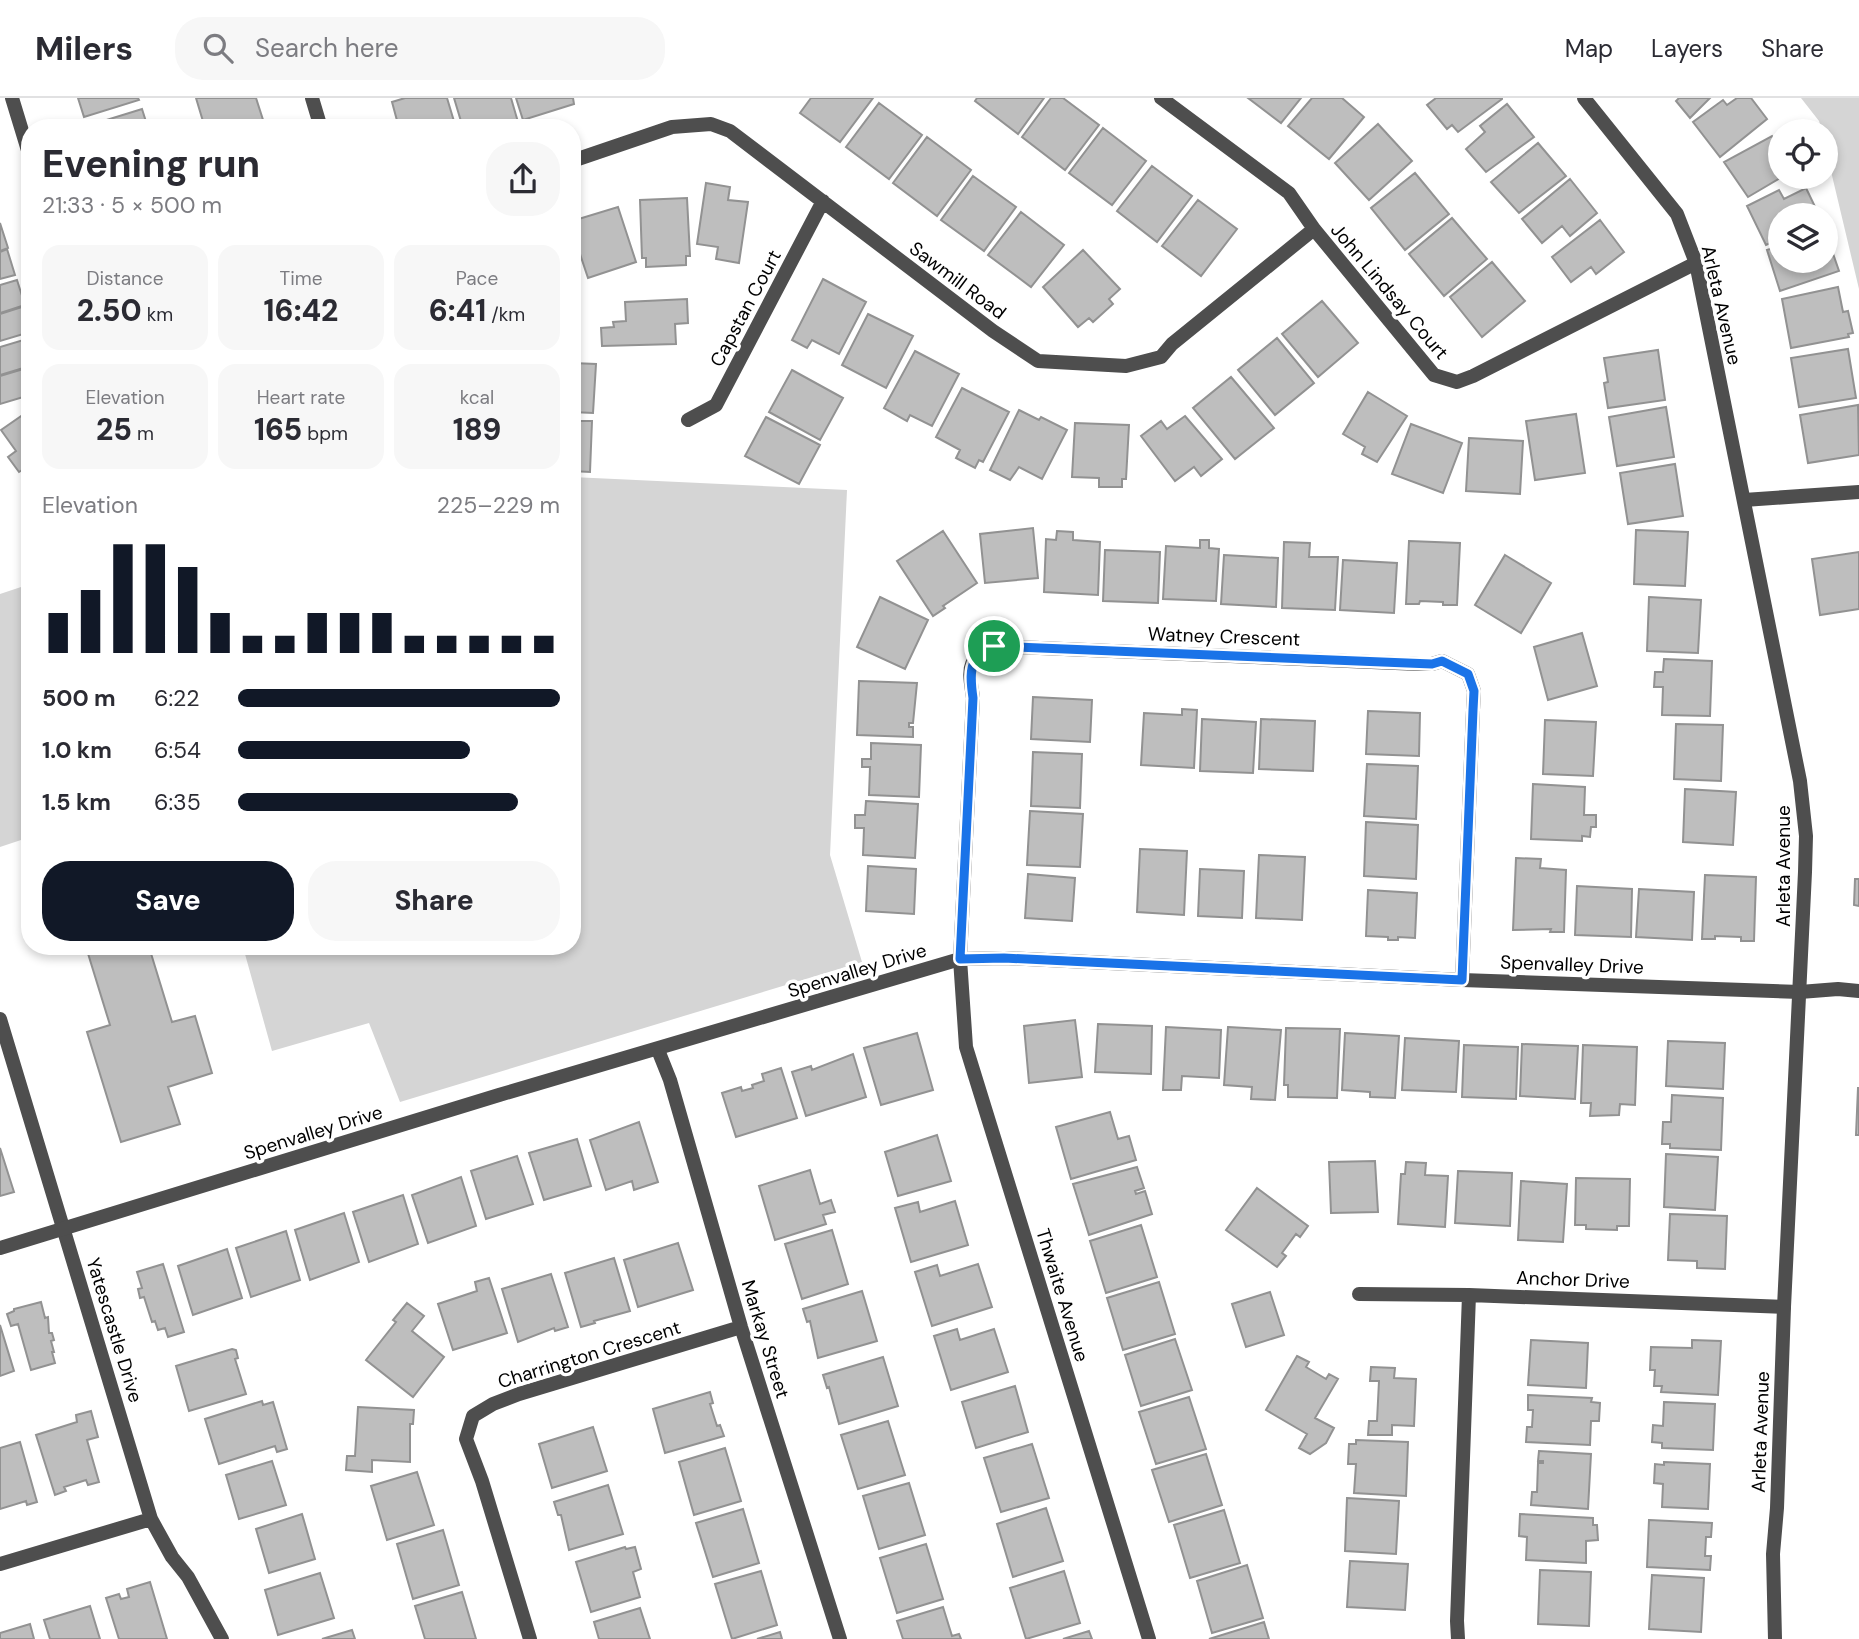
<!DOCTYPE html>
<html lang="en">
<head>
<meta charset="utf-8">
<style>
	:root { --surface:#fff; --page:#f7f7f7; --text:#2b2b33; --muted:#7c7c81; --line:#e1e1e2; --accent:#111827 }
	body { margin:0; font-family:"DM Sans",sans-serif; background:var(--page); color:var(--text); height:100vh; display:flex; flex-direction:column; font-size:26px; white-space:nowrap }
	* { box-sizing:border-box; margin:0 }
	p { font-size:23px; color:var(--muted) }
	.icon { flex:none; width:38px; height:38px; fill:none; stroke:currentColor; stroke-width:2; stroke-linecap:round; stroke-linejoin:round }
	.map { position:relative; flex:1; overflow:hidden }
	.side { position:absolute; left:21px; top:21px; width:560px; height:836px; display:flex; flex-direction:column; background:var(--surface); border-radius:28px; box-shadow:0 4px 10px #0003 }
	.side>* { flex:none }
	.fabs { position:absolute; left:1768px; top:21px; display:grid; gap:14px }
	.fabs a { display:grid; place-items:center; width:70px; height:70px; border-radius:50%; background:var(--surface); box-shadow:0 4px 10px #0003; font-size:35px }
	.pin { position:absolute; display:grid; place-items:center; width:60px; height:60px; color:#fff; margin:-30px; border:4px solid #fff; border-radius:50%; box-shadow:0 2px 7px #0007 }
	.round { display:grid; place-items:center; flex:none; width:74px; height:74px; border-radius:28px; background:var(--page) }
	.head { display:flex; align-items:center; justify-content:space-between; height:119px; padding:0 21px }
	h1 { font-size:38px; font-weight:800; line-height:52px }
	.stats { display:grid; grid-template-columns:repeat(3,1fr); gap:10px; height:119px; padding:7px 21px }
	.stats div { display:grid; align-content:center; border-radius:18px; background:var(--page); text-align:center }
	.stats b { font-size:30px; font-weight:800 }
	.stats small { font-size:19px; font-weight:400 }
	.stats p { font-size:19px }
	.chart { height:196px; padding:14px 21px }
	.chart p { display:flex; justify-content:space-between }
	.chart svg { width:100%; height:126px; margin-top:7px; stroke:var(--accent); stroke-width:6 }
	.primary-button { display:flex; gap:14px; margin-top:auto; padding:14px 21px }
	.primary-button a { flex:1; height:80px; border-radius:28px; background:var(--accent); color:#fff; font-size:28px; font-weight:800; line-height:80px; text-align:center }
	.primary-button a+a { background:var(--page); color:var(--text) }
	ul { padding:0 21px; list-style:none; font-size:23px }
	li { display:grid; grid-template-columns:112px 84px 1fr; align-items:center; height:52px }
	li i { height:18px; border-radius:9px; background:var(--accent) }
	header { display:flex; align-items:center; gap:42px; box-sizing:border-box; height:98px; padding:0 35px; background:var(--surface); border-bottom:2px solid var(--line) }
	header strong { font-size:33px }
	nav { display:flex; gap:38px; margin-inline-start:auto; font-size:24px }
	.search { width:490px; height:63px; background:var(--page); display:flex; align-items:center; gap:18px; box-sizing:border-box; padding:0 24px; border-radius:28px; color:var(--muted); font-size:26px }
	.map>svg:first-child { display:block }
</style>
</head>
<body>
<header>
<strong>Milers</strong>
<div class="search"><svg class="icon" aria-label="search" viewBox="0 0 24 24"><circle cx="10" cy="10" r="6"/><path d="M15 15l6 6"/></svg>Search here</div>
<nav><a>Map</a><a>Layers</a><a>Share</a></nav>
</header>
<div class="map">
<svg width="1859" height="1541" viewBox="0 0 1859 1541">
	<rect width="100%" height="100%" fill="#fff"/>
	<path fill="#d5d5d5" d="M1801,0H1859V191L1825,48V33H1822L1819,23Z
		M572,379L847,392L830,757L862,864L400,1004L369,925L272,953L243,849H572Z
		M30,486V739L0,749V496Z"/>
	<path fill="#bebebe" stroke="#929292" stroke-width="2" d="M78,0H138L139,2L84,19Z
		M196,0H256L264,25L250,30H205Z
		M405,0H447L456,30H399L392,4Z
		M454,0H511L518,24L499,30H463Z
		M516,0H573L574,6L523,22Z
		M811,0H873L840,44L800,15Z
		M977,0H1044L1018,36L975,3Z
		M1051,0H1063L1099,27L1065,72L1022,39Z
		M1248,0H1301L1281,25Z
		M1312,0H1342L1364,19L1329,61L1288,28Z
		M1436,0H1502V1L1458,34L1452,27L1447,31L1427,7Z
		M1679,0H1710L1690,20L1676,3Z
		M1737,0H1751L1767,21L1720,59L1693,24L1723,2L1727,7Z
		M879,5L922,37L889,81L846,49Z
		M1507,6L1534,39L1486,74L1466,51L1485,34L1480,28Z
		M142,11L148,30H87V28Z
		M1378,26L1412,63L1369,102L1335,65Z
		M1103,30L1146,63L1112,107L1069,75Z
		M1772,38L1780,51V79H1782L1748,99L1724,64Z
		M927,39L971,72L937,118L893,85Z
		M1538,45L1566,78L1519,115L1491,84Z
		M1152,68L1192,98L1157,144L1117,113Z
		M1415,75L1449,116L1405,152L1371,110Z
		M973,78L1016,109L984,153L941,122Z
		M1570,81L1597,115L1570,138L1562,128L1542,145L1522,121Z
		M706,85L730,89L728,102L748,104L739,165L716,161L718,149L697,146Z
		M1806,90L1819,117H1780V141L1766,147L1747,108L1779,92L1784,101Z
		M687,100L690,158H686V167L646,169V160H642L640,102Z
		M1198,102L1237,131L1201,178L1162,148Z
		M618,109L636,164L588,180L572,132V123Z
		M1021,114L1064,147L1031,189L988,157Z
		M1452,120L1487,161L1444,198L1409,156Z
		M1600,122L1624,154L1596,176L1591,169L1571,184L1552,159Z
		M0,125L8,150L0,153Z
		M1829,144L1839,173L1780,193L1767,152L1780,148V163H1825V145Z
		M7,151L15,177L0,181V154Z
		M1083,152L1120,191L1109,201L1113,206L1093,224L1089,220L1078,229L1043,189Z
		M1492,164L1525,203L1482,239L1450,199Z
		M823,181L866,204L839,256L812,242L807,250L792,242Z
		M17,182L25,207L0,215V187Z
		M1838,189L1843,214L1848,213L1853,235L1848,236L1849,239L1791,250L1782,201Z
		M687,201L688,225L675,226L676,246L602,248L601,230L614,229L613,224L626,223L625,204Z
		M1322,203L1358,245L1318,279L1282,236Z
		M25,208L30,224V234L0,243V216Z
		M868,216L913,238L886,290L842,267Z
		M30,240V268L0,277V249Z
		M1277,240L1314,285L1275,317L1238,272Z
		M1848,251L1856,300L1799,309L1791,260Z
		M1658,252L1665,302L1608,310L1604,285L1608,284L1604,260Z
		M915,253L959,276L932,328L910,317L907,323L884,310Z
		M572,265L596,266L593,315L572,314Z
		M30,269V297L0,306V278Z
		M792,272L843,300L820,342L769,314Z
		M1231,279L1274,330L1235,361L1193,310Z
		M962,290L1009,314L983,364L979,362L975,370L956,360L960,352L936,339Z
		M1368,294L1407,318L1377,364L1362,356L1365,349L1343,336Z
		M1858,307L1859,357L1808,365L1800,317Z
		M1666,309L1674,359L1617,368L1609,319Z
		M30,312V372L27,369L19,374L8,359L16,353L1,332Z
		M1019,312L1039,322L1041,319L1067,332L1042,381L1019,369L1010,382L990,372Z
		M1576,316L1585,375L1535,382L1526,323Z
		M1185,318L1222,361L1201,378L1194,369L1175,383L1141,338L1161,323L1167,331Z
		M766,319L820,347L799,386L745,358Z
		M572,323H592L590,374L572,373Z
		M1075,325L1129,327L1126,381H1122V389H1099V380L1072,379Z
		M1411,326L1462,345L1443,395L1392,376Z
		M1469,340L1523,343L1520,396L1466,393Z
		M1675,366L1683,418L1628,426L1620,375Z
		M1033,430L1038,480L985,485L980,436Z
		M1636,432L1688,434L1685,488L1634,486Z
		M943,433L977,485L943,508L945,510L933,518L897,463Z
		M1057,433L1073,434V442L1100,444L1098,497L1044,494L1046,441L1056,442Z
		M1200,442H1209V450L1219,451L1216,503L1163,501L1166,448L1200,450Z
		M1409,443L1460,445L1457,507H1443V504L1420,503L1419,506H1406Z
		M1284,444L1310,445L1309,459H1338L1335,512L1282,510Z
		M1105,452L1160,454L1158,505L1103,503Z
		M1859,454V511L1820,517L1812,461Z
		M1224,457L1278,460L1276,509L1221,506Z
		M1505,457L1551,485L1521,535L1475,507Z
		M1343,462L1397,465L1394,515L1340,512Z
		M880,499L928,522L905,571L857,549Z
		M1649,499L1701,502L1698,555L1647,553Z
		M1582,535L1597,588L1548,602L1534,549Z
		M1664,561L1712,563L1710,618L1662,617L1663,589H1654L1655,574H1663Z
		M859,583L917,585L913,625H909V629H913V639L857,637Z
		M1033,599L1092,602L1090,644L1031,641Z
		M1182,611L1197,612L1194,670L1141,667L1144,615L1182,617Z
		M1368,613L1420,615L1419,658L1366,656Z
		M1202,621L1256,624L1253,675L1200,673Z
		M1261,621L1315,623L1313,673L1259,671Z
		M1545,622L1596,624L1593,678L1543,676Z
		M1676,626L1723,627L1721,683L1674,681Z
		M871,645L921,647L919,699L869,697L870,669H862V661H871Z
		M1033,654L1082,656L1080,710L1031,708Z
		M1367,666L1418,668L1416,721L1364,718Z
		M1533,686L1585,689L1584,717H1596V729H1591L1590,739L1582,738V743L1531,741Z
		M1685,691L1736,694L1733,747L1683,744Z
		M866,703L918,706L915,760L863,757L864,730H855V717H865Z
		M1030,713L1083,716L1080,769L1027,767Z
		M1366,724L1418,727L1416,781L1364,778Z
		M1140,751L1187,753L1184,817L1137,814Z
		M1259,757L1305,759L1302,822L1256,820Z
		M1516,760L1541,761L1540,770L1566,772L1564,834H1550L1551,831L1513,832Z
		M868,768L916,771L914,816L866,813Z
		M1200,771L1244,773L1242,820L1198,818Z
		M1028,776L1075,780L1072,823L1025,820Z
		M1705,777L1756,779L1754,843H1741V839L1715,838V841H1702Z
		M1855,781H1859V808L1854,807Z
		M1577,788L1632,791L1631,839L1575,837Z
		M1639,791L1694,794L1692,842L1636,839Z
		M1368,792L1417,795L1415,840L1398,839V842H1388V839L1366,838Z
		M86,849H149L172,924L195,918L212,975L168,989L180,1026L121,1044L87,934L110,927Z
		M1075,922L1082,979L1029,985L1024,928Z
		M1098,926L1152,928L1151,976L1095,974Z
		M1166,929L1221,932L1219,980L1182,978L1181,992H1163Z
		M1228,929L1281,932L1275,1002L1251,1001L1252,989L1224,987Z
		M1286,930L1340,931L1337,1000L1288,999V987H1284Z
		M917,935L933,992L881,1007L864,950Z
		M1345,935L1399,938L1395,1000L1370,999V994L1342,992Z
		M1405,940L1459,943L1456,994L1402,992Z
		M1668,943L1725,945L1723,991L1666,988Z
		M1522,946L1578,948L1575,1001L1520,998Z
		M1464,947L1518,949L1516,1001L1462,999Z
		M1583,947L1637,949L1635,1007L1620,1006L1619,1017L1590,1018L1591,1005H1581Z
		M853,956L866,999L806,1018L792,974L811,968L812,972Z
		M781,970L797,1020L736,1039L722,995L741,989L742,993L753,990L752,987L764,983L762,976Z
		M1858,990H1859V1037H1856Z
		M1672,997L1723,1000L1721,1052L1670,1050V1046H1662L1663,1024H1671Z
		M1110,1014L1118,1041L1129,1038L1136,1062L1071,1081L1056,1029Z
		M639,1024L658,1084L634,1092L632,1083L606,1092L590,1042Z
		M937,1037L951,1083L898,1098L885,1054Z
		M577,1041L591,1088L544,1102L529,1055Z
		M0,1050L14,1094L0,1098Z
		M1666,1056L1718,1059L1715,1112L1664,1109Z
		M517,1058L533,1106L486,1121L471,1073Z
		M1375,1063L1378,1114L1331,1115L1329,1064Z
		M1406,1064L1426,1065L1425,1077L1448,1078L1445,1129L1398,1126L1401,1076H1405Z
		M1137,1069L1144,1090L1135,1093L1136,1096L1145,1093L1152,1116L1089,1137L1073,1086Z
		M810,1072L820,1106L831,1102L835,1114L823,1117L826,1126L775,1142L759,1088Z
		M1458,1073L1512,1075L1510,1128L1455,1125Z
		M461,1079L476,1128L428,1145L412,1097Z
		M1576,1080L1630,1081L1629,1128H1617V1132L1586,1131V1127H1575Z
		M1521,1083L1567,1086L1563,1144L1518,1142Z
		M1257,1090L1308,1128L1300,1139L1296,1136L1282,1155L1286,1158L1277,1169L1226,1132Z
		M403,1097L418,1146L369,1164L353,1114Z
		M955,1103L968,1147L911,1164L895,1110L918,1104L920,1114Z
		M344,1115L359,1164L310,1182L295,1132Z
		M1670,1116L1727,1118L1725,1171L1697,1170V1163L1668,1162Z
		M1141,1127L1157,1179L1106,1195L1090,1143Z
		M832,1132L848,1186L802,1201L785,1146Z
		M286,1133L300,1182L251,1199L236,1150Z
		M678,1145L693,1192L638,1209L624,1162Z
		M227,1151L242,1200L193,1217L178,1168Z
		M614,1160L630,1213L594,1223L595,1225L581,1229L565,1175Z
		M163,1166L184,1234L168,1239L165,1230L158,1232L155,1223L152,1224L144,1199L140,1200L138,1191L142,1190L137,1174Z
		M978,1166L992,1209L932,1228L915,1174L937,1167L940,1178Z
		M551,1176L568,1229L555,1233L554,1230L518,1244L502,1191Z
		M489,1180L507,1235L453,1252L438,1206L477,1193L475,1184Z
		M1159,1184L1175,1236L1123,1252L1107,1200Z
		M862,1193L877,1243L818,1260L810,1223L807,1224L803,1211Z
		M1270,1194L1284,1237L1246,1249L1232,1206Z
		M41,1204L45,1220L48,1219L49,1235H52L54,1242L51,1243L54,1254H52L55,1265L31,1272L18,1226L11,1228L7,1216L14,1213V1211Z
		M407,1205L424,1218L412,1233L444,1259L413,1299L366,1262L396,1224L393,1222Z
		M0,1227L14,1273L0,1278Z
		M957,1231L960,1242L994,1231L1008,1274L951,1292L934,1238Z
		M1175,1241L1192,1292L1141,1308L1125,1257Z
		M1531,1242L1588,1245L1586,1290L1528,1287Z
		M1692,1242L1721,1243L1718,1297L1661,1294L1662,1288H1654L1655,1272H1650L1651,1249L1692,1250Z
		M232,1251L236,1252L238,1260L235,1261L246,1296L189,1313L176,1268Z
		M1297,1258L1309,1264L1306,1269L1326,1281L1329,1276L1338,1281L1315,1320L1334,1330L1326,1345L1310,1356L1299,1350L1307,1336L1266,1312Z
		M883,1259L898,1308L839,1326L829,1289L827,1290L823,1277Z
		M1371,1269L1395,1270L1394,1280L1416,1281L1414,1328L1392,1327V1337H1368L1369,1323H1377L1379,1283H1370Z
		M1015,1288L1028,1334L976,1350L962,1304Z
		M710,1294L713,1305L710,1306L717,1328L720,1327L724,1338L665,1355L653,1311Z
		M1528,1297L1592,1300L1591,1304L1600,1305L1599,1323H1591L1590,1347L1526,1344L1527,1329H1532L1533,1312H1528Z
		M1189,1299L1206,1351L1156,1366L1139,1314Z
		M262,1303L263,1307L273,1304L287,1351L277,1354L275,1348L219,1366L205,1321Z
		M1664,1304L1715,1306L1713,1352L1662,1350V1345L1652,1344L1653,1327L1663,1328Z
		M358,1309L414,1312L413,1326H410V1364L372,1362V1374L346,1372L347,1358H355Z
		M91,1313L98,1339L87,1342L99,1384L88,1387L86,1382L64,1389L66,1393L55,1397L36,1337L77,1324L76,1317Z
		M888,1323L905,1377L858,1391L841,1337Z
		M593,1329L607,1373L552,1390L539,1346Z
		M1356,1342L1408,1344L1406,1398L1354,1395L1356,1366H1348L1349,1346H1356Z
		M20,1344L37,1404L27,1407L26,1403L0,1411V1350Z
		M1032,1346L1049,1400L1001,1414L984,1360Z
		M725,1350L741,1403L694,1417L679,1364Z
		M1539,1353L1591,1356L1588,1411L1531,1407L1532,1394H1537L1538,1365H1543V1363H1538Z
		M1206,1356L1222,1407L1169,1424L1152,1372Z
		M272,1363L286,1407L239,1421L226,1377Z
		M1664,1364L1710,1366L1708,1411L1662,1409L1663,1386L1654,1385L1655,1366L1664,1367Z
		M417,1374L434,1427L387,1442L371,1388Z
		M909,1385L925,1437L879,1451L863,1398Z
		M608,1387L623,1436L569,1452L561,1417H558L554,1404Z
		M1347,1400L1399,1403L1396,1456L1345,1453Z
		M1046,1410L1063,1463L1013,1479L997,1426Z
		M743,1411L759,1465L713,1479L696,1425Z
		M1224,1412L1240,1465L1190,1480L1174,1427Z
		M302,1416L315,1461L269,1475L256,1431Z
		M1520,1416L1593,1420V1427H1597L1598,1442L1586,1443V1465L1526,1462L1527,1439L1519,1438Z
		M1649,1422L1712,1425L1711,1439H1706L1705,1458H1711L1710,1472L1647,1469Z
		M443,1432L459,1487L413,1501L397,1446Z
		M926,1446L943,1501L897,1515L880,1460Z
		M625,1449L626,1451L635,1449L641,1471L633,1474L640,1499L591,1514L576,1464Z
		M1350,1463L1408,1466L1405,1512L1347,1509Z
		M1247,1467L1263,1520L1212,1535L1197,1483Z
		M1540,1472L1591,1474L1589,1528L1538,1526Z
		M761,1473L777,1527L732,1541L715,1486Z
		M1064,1473L1080,1525L1026,1541L1010,1490Z
		M320,1475L334,1520L278,1537L265,1492Z
		M1652,1477L1704,1480L1701,1534L1649,1531Z
		M150,1484L167,1541H119L106,1500L119,1496L121,1501L129,1499L127,1491Z
		M462,1494L476,1541H425L415,1508Z
		M90,1508L100,1541H50L44,1522Z
		M943,1509L952,1538L959,1536L961,1541H903L897,1523Z
		M640,1510L650,1541H599L594,1524Z
		M1264,1524L1269,1541H1209Z
		M30,1526L34,1541H0V1535Z
		M352,1532L355,1541H322Z
		M1089,1533L1092,1541H1063Z
		M780,1534L782,1541H757Z"/>
	<g fill="none" stroke-linecap="round" stroke-linejoin="round">
		<path stroke="#4e4e4e" stroke-width="14" d="M12,0L30,59
			M312,0L321,30
			M1161,0L1289,95L1314,131L1434,277L1457,284L1473,278L1696,165
			M572,63L672,29L711,26L730,33L993,233L1038,263L1126,268L1161,259L1172,246L1314,131
			M688,322L716,307L823,103
			M1744,402L1859,394
			M1800,894L1838,891L1859,893
			M0,921L151,1421L172,1459L188,1479L222,1541
			M658,952L670,982L741,1229L840,1541
			M1359,1196L1469,1197L1784,1209
			M0,1466L151,1421
			M530,1541L482,1383L466,1341L473,1318L493,1306L519,1296L741,1229
			M1149,1541L966,949L960,861L973,600C972,590 968,575 972,566C979,550 1001,543 1016,549L1419,566H1432L1442,563L1468,576L1474,593L1473,612L1462,882
			M1458,1541L1457,1523L1469,1197"/>
		<path stroke="#4e4e4e" stroke-width="14" d="M1584,0L1677,116L1696,165L1800,683L1806,738L1805,774L1784,1209L1777,1410L1773,1456L1775,1541
			M0,1150L499,997L960,861L1004,860L1462,882L1800,894"/>
	</g>
	<g fill="none" stroke-linecap="round" stroke-linejoin="round">
		<g stroke="#fff" stroke-width="14">
			<path id="route" d="M1007,545L1016,549L1432,566L1442,563L1468,576L1474,593L1473,612L1462,882L1004,860L960,861L973,600C968,566 971,553 1007,545Z"/>
		</g>
		<use href="#route" stroke="#1a73e8" stroke-width="9"/>
	</g>
	<g text-anchor="middle" stroke-width="7" stroke-linejoin="round" paint-order="stroke">
		<g font-size="19" fill="#000" stroke="#fff">
			<text transform="translate(958 182) rotate(37)" y="7">Sawmill Road</text>
			<text transform="translate(1390 193) rotate(50)" y="7">John Lindsay Court</text>
			<text transform="translate(1722 207) rotate(77)" y="7">Arleta Avenue</text>
			<text transform="translate(745 210) rotate(-62)" y="7">Capstan Court</text>
			<text transform="translate(1224 538) rotate(2)" y="7">Watney Crescent</text>
			<text transform="translate(1783 768) rotate(-90)" y="7">Arleta Avenue</text>
			<text transform="translate(1572 866) rotate(2)" y="7">Spenvalley Drive</text>
			<text transform="translate(857 872) rotate(-17)" y="7">Spenvalley Drive</text>
			<text transform="translate(313 1034) rotate(-17)" y="7">Spenvalley Drive</text>
			<text transform="translate(1573 1181) rotate(2)" y="7">Anchor Drive</text>
			<text transform="translate(1063 1197) rotate(73)" y="7">Thwaite Avenue</text>
			<text transform="translate(115 1232) rotate(73)" y="7">Yatescastle Drive</text>
			<text transform="translate(766 1241) rotate(73)" y="7">Markay Street</text>
			<text transform="translate(589 1256) rotate(-17)" y="7">Charrington Crescent</text>
			<text transform="translate(1760 1334) rotate(-88)" y="7">Arleta Avenue</text>
		</g>
	</g>
</svg>
<div class="fabs">
<a><svg class="icon" aria-label="locate" viewBox="0 0 24 24"><circle cx="12" cy="12" r="6"/><path d="M12 2v4M12 18v4M2 12h4M18 12h4"/></svg></a>
<a><svg class="icon" aria-label="layers" viewBox="0 0 24 24"><path d="M12 4l9 5-9 5-9-5zM3 14l9 5 9-5"/></svg></a>
</div>
<div class="pin" style="left:994px;top:548px;background:#1e9e55"><svg class="icon" aria-label="arrive" viewBox="0 0 24 24"><path d="M6 21V4h12l-3 4 3 4H6"/></svg></div>
<section class="side">
<div class="head"><div><h1>Evening run</h1><p>21:33 · 5 × 500 m</p></div><a class="round"><svg class="icon" aria-label="share" viewBox="0 0 24 24"><path d="M12 15V3M7 8l5-5 5 5M5 13v7h14v-7"/></svg></a></div>
<div class="stats">
<div><p>Distance</p><b>2.50<small> km</small></b></div>
<div><p>Time</p><b>16:42</b></div>
<div><p>Pace</p><b>6:41<small> /km</small></b></div>
</div>
<div class="stats">
<div><p>Elevation</p><b>25<small> m</small></b></div>
<div><p>Heart rate</p><b>165<small> bpm</small></b></div>
<div><p>kcal</p><b>189</b></div>
</div>
<div class="chart"><p><span>Elevation</span>225–229 m</p>
<svg viewBox="0 0 160 44" preserveAspectRatio="none"><path d="M5 44V30M15 44V22M25 44V6M35 44V6M45 44V14M55 44V30M65 44V38M75 44V38M85 44V30M95 44V30M105 44V30M115 44V38M125 44V38M135 44V38M145 44V38M155 44V38"/></svg>
</div>
<ul>
<li><b>500 m</b>6:22<i style="width:100%"></i></li>
<li><b>1.0 km</b>6:54<i style="width:72%"></i></li>
<li><b>1.5 km</b>6:35<i style="width:87%"></i></li>
</ul>
<div class="primary-button"><a>Save</a><a>Share</a></div>
</section>
</div>
</body>
</html>
